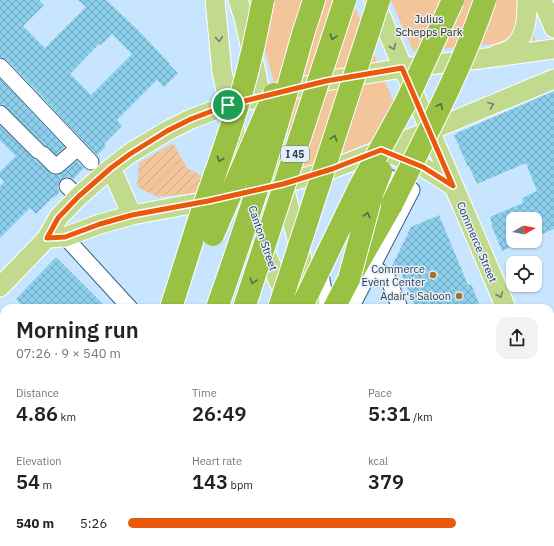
<!DOCTYPE html>
<html lang="en">
<head>
<meta charset="utf-8">
<style>
	:root { --surface:#fff; --page:#f2f2f2; --text:#222; --muted:#767676; --accent:#ea580c }
	body { margin:0; font-family:"IBM Plex Sans",sans-serif; background:var(--page); color:var(--text); height:100vh; display:flex; flex-direction:column; font-size:15px; white-space:nowrap }
	* { box-sizing:border-box; margin:0 }
	p { font-size:13px; color:var(--muted) }
	.icon { flex:none; width:22px; height:22px; fill:none; stroke:currentColor; stroke-width:2; stroke-linecap:round; stroke-linejoin:round }
	.map { position:relative; flex:1; overflow:hidden }
	.drawer { position:absolute; left:0px; top:304px; width:554px; height:242px; display:flex; flex-direction:column; background:var(--surface); border-radius:12px 12px 0 0; box-shadow:0 1px 3px #0004 }
	.drawer>* { flex:none }
	.needle { width:26px; rotate:81deg }
	.controls { position:absolute; left:506px; top:212px; display:grid; gap:8px }
	.controls a { display:grid; place-items:center; width:36px; height:36px; border-radius:8px; background:var(--surface); box-shadow:0 1px 3px #0004; font-size:20px }
	.pin { position:absolute; display:grid; place-items:center; width:34px; height:34px; color:#fff; margin:-17px; border:2px solid #fff; border-radius:50%; box-shadow:0 1px 4px #0007 }
	.round { display:grid; place-items:center; flex:none; width:42px; height:42px; border-radius:12px; background:var(--page) }
	.headline { display:flex; align-items:center; justify-content:space-between; height:68px; padding:0 16px }
	h1 { font-size:22px; font-weight:600; line-height:30px }
	.stats { display:grid; grid-template-columns:repeat(3,1fr); gap:6px; height:68px; padding:4px 16px }
	.stats div { display:grid; align-content:center }
	.stats b { font-size:20px; font-weight:600 }
	.stats small { font-size:11px; font-weight:400 }
	.stats p { font-size:11px }
	ul { padding:0 16px; list-style:none; font-size:13px }
	li { display:grid; grid-template-columns:64px 48px 1fr; align-items:center; height:30px }
	li i { height:10px; border-radius:5px; background:var(--accent) }
	.map>svg:first-child { display:block }
</style>
</head>
<body>
<div class="map">
<svg width="554" height="546" viewBox="0 0 554 546">
	<defs>
		<pattern id="garden-furrows" width="10" height="10" patternUnits="userSpaceOnUse"><rect width="10" height="10" fill="#f2c59b"/><path d="M-1 1l2-2M0 10L10 0M9 11l2-2" fill="none" stroke="#d0aa87"/></pattern>
		<pattern id="building-cross-hatch" width="8" height="8" patternUnits="userSpaceOnUse"><rect width="8" height="8" fill="#8bcfeb"/><path d="M0 0l8 8M0 8l8-8" fill="none" stroke="#72a9c1"/></pattern>
	</defs>
	<rect width="100%" height="100%" fill="#c8e5ff"/>
	<path fill="#f2c59b" d="M250,0H352L404,128L300,171Z
		M391,0H519L536,41L413,51Z"/>
	<path fill="url(#garden-furrows)" d="M173,143L187,168L205,177L206,192L158,197L137,187L139,163Z"/>
	<path fill="url(#building-cross-hatch)" fill-rule="evenodd" d="M0,0H39L44,5L23,26L45,48L86,7L78,0H106L137,29L170,64L169,65L178,73L164,87L157,80L117,120L122,126L104,144L106,146L97,155L7,60L3,58L0,57ZM112,34L132,54L91,95L70,74L99,44L101,45Z
		M0,79L65,147L56,155L49,148L45,145L6,107L3,104H0Z
		M554,91V229L535,237V219H513V246L502,251L491,224H492L490,217L523,203L522,198L537,191L526,163L477,184L469,166L468,167L454,135L457,134V133Z
		M0,126L32,157L36,160L51,174L57,175L62,173L77,161L84,168L73,179L69,177H65L61,179L58,184V189L60,192L55,197L54,196L36,214L30,208L0,238V186L4,182L0,177V172L16,156L0,140Z
		M439,215L468,285L471,284L481,308H416L398,266L392,268H391L411,227Z
		M56,257L107,308H24L16,299Z"/>
	<g fill="none" stroke-linecap="round" stroke-linejoin="round">
		<g stroke="#315f84" stroke-width="17">
			<path id="minor" d="M0,66L91,162
				M0,113L38,151
				M43,154L55,166H57L78,148
				M67,186L78,197
				M65,237L130,308
				M373,267L387,276L400,308
				M323,268L321,274L327,308
				M351,308L412,190L387,176L371,182
				M0,388L4,392
				M0,513L4,517
				M0,535L4,531
				M279,542L281,546
				M498,542L499,546"/>
		</g>
		<g stroke="#fff" stroke-width="21">
			<path id="major" d="M215,0L222,72L244,174
				M238,0L244,18L264,109
				M374,0L506,308
				M542,0L554,28
				M497,54C502,53 508,51 512,48C527,37 527,16 527,0
				M271,135L301,255L310,300
				M381,150L423,167L453,186
				M111,168L132,215
				M244,193L283,184L332,169L429,131L554,79
				M250,200L267,256L288,302
				M47,238L65,237L100,224L132,215L218,199
				M0,287L47,238L58,218L78,197L111,168L129,154L167,131L191,119L228,105L326,81L402,68L479,59L554,49
				M550,412L554,421
				M391,542L393,546"/>
		</g>
		<g stroke="#fff" stroke-width="24">
			<path id="highway" d="M303,34L314,0
				M171,308L196,229
				M334,308L349,279L392,204
				M68,546L70,542
				M114,546L116,542
				M131,546L133,542
				M169,546L172,542
				M214,546L216,542"/>
		</g>
		<use href="#minor" stroke="#fff" stroke-width="15"/>
		<use href="#major" stroke="#c2da8e" stroke-width="19"/>
		<use href="#highway" stroke="#99c143" stroke-width="22"/>
		<g stroke="#fff" stroke-width="24" stroke-linecap="butt">
			<path id="highway-bridge" d="M392,204C425,137 461,71 485,0
				M196,229C211,184 228,140 241,95C250,64 257,32 263,0
				M213,235L274,94
				M349,279L372,194L381,171
				M217,308C249,218 278,126 303,34
				M244,308L345,0
				M279,308L379,0
				M301,308L360,186L406,102L453,0"/>
		</g>
		<use href="#highway-bridge" stroke="#99c143" stroke-width="22"/>
	</g>
	<defs><path id="oneway-chevron" d="M-2-3.5L2.5 0L-2 3.5" fill="none" stroke-width="1.6" stroke-linecap="round" stroke-linejoin="round"/></defs>
	<g stroke="#516c4b">
		<use href="#oneway-chevron" transform="translate(333 37) rotate(108)"/>
		<use href="#oneway-chevron" transform="translate(440 106) rotate(-64)"/>
		<use href="#oneway-chevron" transform="translate(334 138) rotate(-72)"/>
		<use href="#oneway-chevron" transform="translate(220 159) rotate(109)"/>
		<use href="#oneway-chevron" transform="translate(367 215) rotate(-75)"/>
		<use href="#oneway-chevron" transform="translate(253 281) rotate(108)"/>
	</g>
	<g stroke="#6e846b">
		<use href="#oneway-chevron" transform="translate(219 39) rotate(86)"/>
		<use href="#oneway-chevron" transform="translate(393 47) rotate(67)"/>
		<use href="#oneway-chevron" transform="translate(491 105) rotate(-23)"/>
		<use href="#oneway-chevron" transform="translate(500 295) rotate(67)"/>
	</g>
	<g fill="none" stroke-linecap="round" stroke-linejoin="round">
		<g stroke="#fff" stroke-width="8">
			<path id="route" d="M402,68L453,186L423,167L381,150L332,169L283,184L208,201L132,215L100,224L65,237L47,238L58,218L78,197L111,168L130,154L167,131L191,119L228,105L326,81Z"/>
		</g>
		<use href="#route" stroke="#ea580c" stroke-width="5"/>
	</g>
	<g fill="#a96e2e" stroke="#e6eff8" stroke-width="1.5">
		<circle cx="433" cy="275" r="4"/>
		<circle cx="459" cy="296" r="4"/>
	</g>
	<g text-anchor="middle" stroke-width="3" stroke-linejoin="round" paint-order="stroke">
		<rect fill="#e6eff8" stroke="#627382" stroke-width="1" x="281" y="146" width="28" height="16" rx="3"/>
		<g font-size="10" font-weight="bold" fill="#2a3e4f">
			<text x="295" y="158">I 45</text>
		</g>
		<g font-size="11" fill="#3c260f" stroke="#e6eff8">
			<text x="429" y="23">Julius<tspan x="429" dy="13">Schepps Park</tspan></text>
		</g>
		<g font-size="11" fill="#2a3e4f" stroke="#e6eff8">
			<text transform="translate(263 238) rotate(71)" y="4">Canton Street</text>
			<text transform="translate(477 242) rotate(67)" y="4">Commerce Street</text>
		</g>
		<g font-size="11" fill="#2a3e4f" stroke="#e6eff8" text-anchor="end">
			<text x="425" y="273">Commerce<tspan x="425" dy="13">Event Center</tspan></text>
			<text x="451" y="300">Adair's Saloon</text>
		</g>
	</g>
</svg>
<div class="controls">
<a><svg class="needle" viewBox="-14 -14 28 28"><path d="M0-13l5 13h-10z" fill="#e53935"/><path d="M0 13l5-13h-10z" fill="#767676"/></svg></a>
<a><svg class="icon" aria-label="locate" viewBox="0 0 24 24"><circle cx="12" cy="12" r="6"/><path d="M12 2v4M12 18v4M2 12h4M18 12h4"/></svg></a>
</div>
<div class="pin" style="left:228px;top:105px;background:#1e9e55"><svg class="icon" aria-label="arrive" viewBox="0 0 24 24"><path d="M6 21V4h12l-3 4 3 4H6"/></svg></div>
<section class="drawer">
<div class="headline"><div><h1>Morning run</h1><p>07:26 · 9 × 540 m</p></div><a class="round"><svg class="icon" aria-label="share" viewBox="0 0 24 24"><path d="M12 15V3M7 8l5-5 5 5M5 13v7h14v-7"/></svg></a></div>
<div class="stats">
<div><p>Distance</p><b>4.86<small> km</small></b></div>
<div><p>Time</p><b>26:49</b></div>
<div><p>Pace</p><b>5:31<small> /km</small></b></div>
</div>
<div class="stats">
<div><p>Elevation</p><b>54<small> m</small></b></div>
<div><p>Heart rate</p><b>143<small> bpm</small></b></div>
<div><p>kcal</p><b>379</b></div>
</div>
<ul>
<li><b>540 m</b>5:26<i style="width:80%"></i></li>
</ul>
</section>
</div>
</body>
</html>
